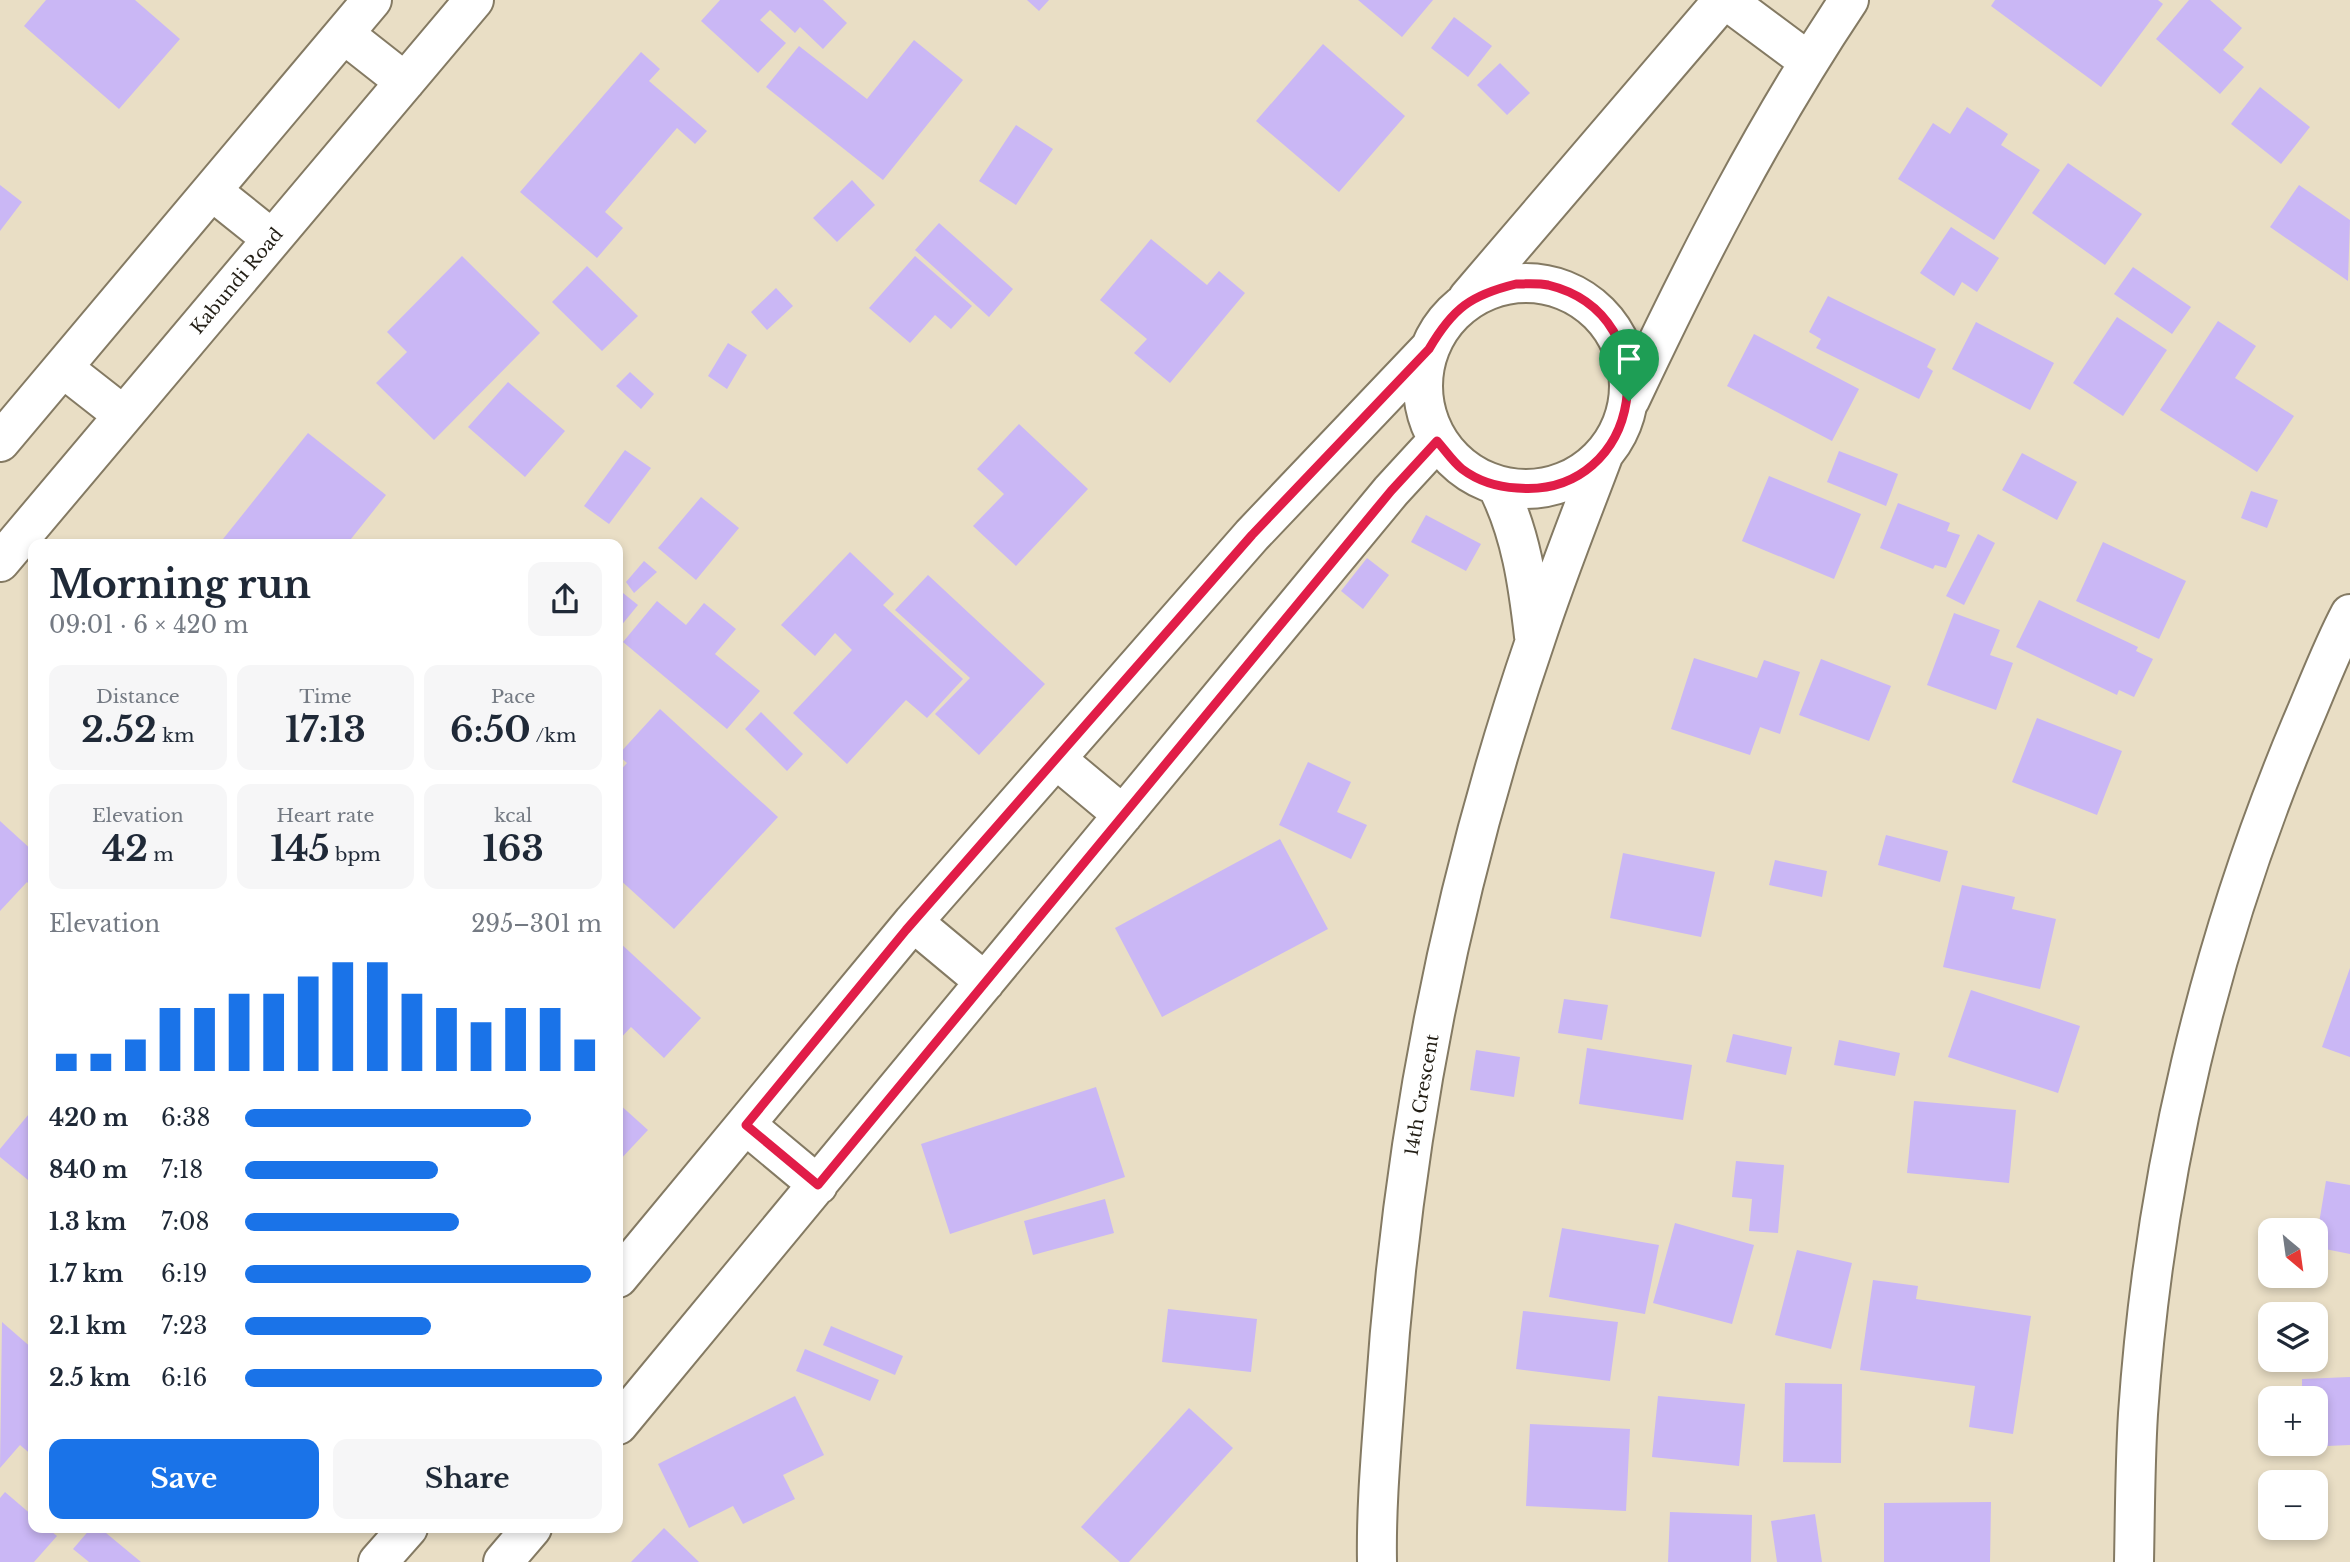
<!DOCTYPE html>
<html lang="en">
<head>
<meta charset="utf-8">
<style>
	:root { --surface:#fff; --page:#f6f6f7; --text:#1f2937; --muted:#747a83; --accent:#1a73e8 }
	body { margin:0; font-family:"Libre Baskerville",serif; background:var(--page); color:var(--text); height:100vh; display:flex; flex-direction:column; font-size:26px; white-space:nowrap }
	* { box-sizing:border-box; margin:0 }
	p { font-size:23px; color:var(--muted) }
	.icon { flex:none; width:38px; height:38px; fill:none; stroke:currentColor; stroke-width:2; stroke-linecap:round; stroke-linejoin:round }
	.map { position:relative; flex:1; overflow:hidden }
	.side { position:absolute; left:28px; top:539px; width:595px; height:994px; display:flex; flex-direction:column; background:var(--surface); border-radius:14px; box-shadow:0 4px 10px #0003 }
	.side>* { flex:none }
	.needle { width:46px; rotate:151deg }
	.fabs { position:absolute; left:2258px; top:1218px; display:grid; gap:14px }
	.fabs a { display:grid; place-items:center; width:70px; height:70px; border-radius:14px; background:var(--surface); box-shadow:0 4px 10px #0003; font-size:35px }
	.pin { position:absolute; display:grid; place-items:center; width:60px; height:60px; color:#fff; margin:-72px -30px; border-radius:50% 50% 50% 0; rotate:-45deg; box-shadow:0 0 7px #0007 }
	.pin .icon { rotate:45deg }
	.round { display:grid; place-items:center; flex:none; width:74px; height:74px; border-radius:14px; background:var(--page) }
	.overview { display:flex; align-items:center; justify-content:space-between; height:119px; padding:0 21px }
	h1 { font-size:38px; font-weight:800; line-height:52px }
	.figures { display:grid; grid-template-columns:repeat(3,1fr); gap:10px; height:119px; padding:7px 21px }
	.figures div { display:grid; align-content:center; border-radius:14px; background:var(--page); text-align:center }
	.figures b { font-size:35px; font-weight:800 }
	.figures small { font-size:19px; font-weight:400 }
	.figures p { font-size:19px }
	.chart { height:196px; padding:14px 21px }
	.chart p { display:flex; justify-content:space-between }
	.chart svg { width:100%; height:126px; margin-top:7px; stroke:var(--accent); stroke-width:6 }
	.primary-button { display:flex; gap:14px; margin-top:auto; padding:14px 21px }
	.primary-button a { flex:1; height:80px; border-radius:14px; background:var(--accent); color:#fff; font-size:28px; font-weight:800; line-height:80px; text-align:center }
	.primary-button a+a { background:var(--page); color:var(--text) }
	ul { padding:0 21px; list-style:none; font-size:23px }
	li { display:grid; grid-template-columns:112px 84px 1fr; align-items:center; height:52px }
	li i { height:18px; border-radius:9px; background:var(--accent) }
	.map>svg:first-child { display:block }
</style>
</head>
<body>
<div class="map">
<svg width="2350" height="1562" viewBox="0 0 2350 1562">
	<rect width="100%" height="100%" fill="#e9dec5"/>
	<path fill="#cab7f5" d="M46,0H135L180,39L119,109L24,26Z
		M720,0H823L847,23L823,49L800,27L795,33L770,10L760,20L786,43L758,73L701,21Z
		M1027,0H1049L1039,11Z
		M1358,0H1433L1402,37Z
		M1995,0H2158L2163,4L2101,87L1991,6Z
		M2189,0H2210L2242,28L2223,50L2244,67L2220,94L2156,39Z
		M1454,17L1492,46L1468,77L1431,48Z
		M914,40L963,80L883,180L766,87L799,46L867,99Z
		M1323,44L1405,116L1339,192L1256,121Z
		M641,52L660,69L649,81L707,131L695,144L677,128L605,212L623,228L597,258L520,192Z
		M1500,63L1530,93L1507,115L1477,85Z
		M2260,87L2310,127L2281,164L2231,124Z
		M1967,107L2008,134L2001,145L2040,170L1994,240L1898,179L1933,123L1950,134Z
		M1016,125L1053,149L1016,205L979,181Z
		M2068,163L2142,214L2105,265L2032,213Z
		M852,180L875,205L837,242L813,218Z
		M0,185L22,202L0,231Z
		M2299,185L2350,220L2348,281L2270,227Z
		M939,223L1013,289L989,317L915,250Z
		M1951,227L1999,258L1977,292L1962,282L1954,296L1920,273Z
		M1151,239L1207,285L1219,271L1245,293L1170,383L1134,353L1147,339L1100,300Z
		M462,256L540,333L434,440L376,383L407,352L387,332Z
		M915,256L972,306L951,329L935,315L910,343L869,308Z
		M587,266L638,316L602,351L552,302Z
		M2133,267L2191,307L2172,334L2114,294Z
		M776,288L793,306L767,330L751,312Z
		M1828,296L1936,349L1927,367L1933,371L1919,399L1816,348L1821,339L1809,332Z
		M2117,317L2167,350L2123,416L2073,383Z
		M2218,321L2256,346L2235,378L2294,416L2257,472L2160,410Z
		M1976,322L2054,363L2030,410L1952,369Z
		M1754,334L1859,389L1832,441L1727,386Z
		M728,343L747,355L727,389L708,376Z
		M630,372L654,394L641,409L616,386Z
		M508,382L565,431L525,477L468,427Z
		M1019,424L1088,489L1016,566L973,526L1004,494L977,469Z
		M308,433L386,495L347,544H219Z
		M625,450L651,468L609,524L584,506Z
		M1839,451L1898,474L1886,506L1827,482Z
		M2022,453L2077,482L2057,520L2002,490Z
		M1769,476L1861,514L1834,579L1742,541Z
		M2251,491L2278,500L2267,528L2241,518Z
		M701,497L739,528L696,580L658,548Z
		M1898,503L1950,523L1947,531L1960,535L1946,568L1935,565L1933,569L1880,548Z
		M1426,515L1481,544L1466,571L1411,542Z
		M1978,534L1995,543L1964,605L1946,596Z
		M2103,542L2186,581L2159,639L2076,601Z
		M850,552L894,594L883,605L963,679L927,718L906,700L847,764L793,713L852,650L835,633L815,656L781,625Z
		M1367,558L1389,575L1363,609L1341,591Z
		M644,561L657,572L634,593L626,582Z
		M928,575L1045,684L979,755L935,714L970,678L895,610Z
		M618,589L638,605L620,627L618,625Z
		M2039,600L2138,647L2136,651L2153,659L2134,697L2119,690L2117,695L2016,647Z
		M657,601L686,625L704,603L736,629L715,654L760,691L727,729L623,642Z
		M1954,613L2000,630L1990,655L2013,663L1996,710L1927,685Z
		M1694,658L1757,678L1764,660L1800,672L1780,734L1760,727L1750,755L1671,729Z
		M1821,659L1891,686L1869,741L1799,715Z
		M660,709L778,817L674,929L618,878V773L627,763L618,755Z
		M761,712L803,754L787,771L745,729Z
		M2037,718L2122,751L2097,815L2012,782Z
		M1308,762L1351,782L1337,812L1367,825L1351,859L1279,825Z
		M0,821L33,851V888L27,882L0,911Z
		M1886,835L1948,851L1940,882L1878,865Z
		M1280,839L1328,929L1162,1017L1115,928Z
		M1623,853L1715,872L1701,937L1610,918Z
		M1775,860L1827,871L1822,897L1769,885Z
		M1962,885L2015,897L2012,909L2056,919L2040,989L1943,967Z
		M618,941L701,1018L664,1058L631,1027L618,1041Z
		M2350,968V1057L2322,1047Z
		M1971,990L2080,1026L2058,1093L1948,1057Z
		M1564,999L1608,1005L1602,1040L1558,1033Z
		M1733,1034L1792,1047L1786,1075L1726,1062Z
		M1839,1040L1900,1053L1895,1076L1834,1065Z
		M1587,1048L1692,1065L1683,1120L1579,1104Z
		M1476,1050L1520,1057L1514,1097L1470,1090Z
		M1096,1087L1125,1177L950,1234L921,1144Z
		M1914,1101L2016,1110L2009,1183L1907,1173Z
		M618,1103L648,1130L618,1162Z
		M33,1109V1174L28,1180L0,1157V1149Z
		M1736,1161L1784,1165L1778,1233L1749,1231L1752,1199L1732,1197Z
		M2326,1181L2350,1185V1254L2315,1247Z
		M1105,1199L1114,1233L1033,1255L1024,1221Z
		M1675,1223L1754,1245L1732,1324L1653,1303Z
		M1562,1228L1659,1245L1645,1314L1549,1297Z
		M1797,1250L1852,1263L1831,1349L1775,1335Z
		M1873,1280L1918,1286L1916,1299L2031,1316L2013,1434L1969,1427L1975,1386L1860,1370Z
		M1168,1309L1257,1319L1251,1372L1162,1362Z
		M1523,1311L1618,1322L1610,1381L1516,1369Z
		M2,1322L33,1349V1456L20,1445L0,1468Z
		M831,1326L903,1356L895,1375L823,1345Z
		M805,1349L879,1380L870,1401L796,1371Z
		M2350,1377V1445L2304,1447V1444H2315V1398H2302V1379Z
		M1785,1383L1842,1384L1841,1463L1783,1462Z
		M795,1396L824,1455L783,1475L795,1499L743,1524L733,1506L689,1528L658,1464Z
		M1658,1396L1745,1404L1739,1466L1652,1457Z
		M1189,1408L1233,1448L1129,1562H1120L1081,1527Z
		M1530,1424L1630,1429L1626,1511L1526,1506Z
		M5,1492L33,1516V1528H47L57,1536L34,1562H0V1498Z
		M1991,1502L1990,1562H1884V1503Z
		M1670,1512L1752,1515L1751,1562H1668Z
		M1815,1514L1822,1562H1777L1771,1521Z
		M91,1528H100L141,1562H89L73,1549Z
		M664,1528L699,1562H631Z"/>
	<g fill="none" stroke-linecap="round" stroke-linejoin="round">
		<g stroke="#847a63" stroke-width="42">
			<path id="minor" d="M1726,0L1808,61
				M344,34L405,82
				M212,191L272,239
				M1423 386a103 103 0 1 1 206 0a103 103 0 1 1-206 0Z
				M1468,298L1723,0
				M63,368L123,415
				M1630,400C1695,262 1764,127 1849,0
				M0,442L372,0
				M1497,486C1521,533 1528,584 1534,636
				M0,562L474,0
				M1056,759L1123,815
				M913,922L985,982
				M746,1125L818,1185
				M618,1278L913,922L1252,535L1429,349
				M618,1425L1391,491L1437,441
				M378,1562L408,1528
				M503,1562L532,1528
				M1377,1562C1376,1507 1381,1452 1385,1397C1402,1140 1452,882 1536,638C1556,577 1580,517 1603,456
				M2134,1562C2135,1513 2135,1463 2138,1414C2154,1178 2209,943 2301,725C2317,688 2331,650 2350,614"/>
		</g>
		<use href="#minor" stroke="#fff" stroke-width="38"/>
	</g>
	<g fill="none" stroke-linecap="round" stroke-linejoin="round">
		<g stroke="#fff" stroke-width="14">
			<path id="route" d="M1516,284C1526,284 1538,283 1548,285C1672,315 1643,499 1517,488C1498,487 1478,481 1462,469C1453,462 1445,450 1437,441L1391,491L818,1185L746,1125L906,930L1252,535L1429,349C1453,308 1471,295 1516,284Z"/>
		</g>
		<use href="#route" stroke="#e11d48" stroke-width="9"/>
	</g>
	<g text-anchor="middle" stroke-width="5" stroke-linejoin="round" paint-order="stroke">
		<g font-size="18" fill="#221e15" stroke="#fff">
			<text transform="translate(237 281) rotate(-50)" y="6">Kabundi Road</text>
			<text transform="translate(1422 1095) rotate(-80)" y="6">14th Crescent</text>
		</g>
	</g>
</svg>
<div class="fabs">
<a><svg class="needle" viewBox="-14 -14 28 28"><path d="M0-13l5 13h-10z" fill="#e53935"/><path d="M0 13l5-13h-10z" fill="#747a83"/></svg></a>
<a><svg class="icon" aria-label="layers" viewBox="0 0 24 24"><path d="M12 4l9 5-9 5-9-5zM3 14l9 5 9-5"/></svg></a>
<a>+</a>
<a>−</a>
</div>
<div class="pin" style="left:1629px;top:401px;background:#1e9e55"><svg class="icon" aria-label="arrive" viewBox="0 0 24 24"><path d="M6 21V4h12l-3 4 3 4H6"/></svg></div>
<section class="side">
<div class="overview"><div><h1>Morning run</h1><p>09:01 · 6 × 420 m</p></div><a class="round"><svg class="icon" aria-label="share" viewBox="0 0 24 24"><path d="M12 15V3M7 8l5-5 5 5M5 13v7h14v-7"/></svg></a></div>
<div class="figures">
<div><p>Distance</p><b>2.52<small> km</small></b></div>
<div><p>Time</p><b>17:13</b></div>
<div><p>Pace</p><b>6:50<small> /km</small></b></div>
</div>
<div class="figures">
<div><p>Elevation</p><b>42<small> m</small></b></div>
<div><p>Heart rate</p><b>145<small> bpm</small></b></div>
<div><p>kcal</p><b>163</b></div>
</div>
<div class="chart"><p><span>Elevation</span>295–301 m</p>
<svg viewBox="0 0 160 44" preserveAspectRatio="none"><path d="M5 44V38M15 44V38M25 44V33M35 44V22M45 44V22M55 44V17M65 44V17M75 44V11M85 44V6M95 44V6M105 44V17M115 44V22M125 44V27M135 44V22M145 44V22M155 44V33"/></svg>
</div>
<ul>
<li><b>420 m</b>6:38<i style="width:80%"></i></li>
<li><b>840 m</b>7:18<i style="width:54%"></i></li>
<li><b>1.3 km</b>7:08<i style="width:60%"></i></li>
<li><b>1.7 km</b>6:19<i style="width:97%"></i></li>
<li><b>2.1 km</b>7:23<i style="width:52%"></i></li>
<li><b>2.5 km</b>6:16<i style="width:100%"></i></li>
</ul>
<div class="primary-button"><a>Save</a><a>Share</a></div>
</section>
</div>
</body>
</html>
